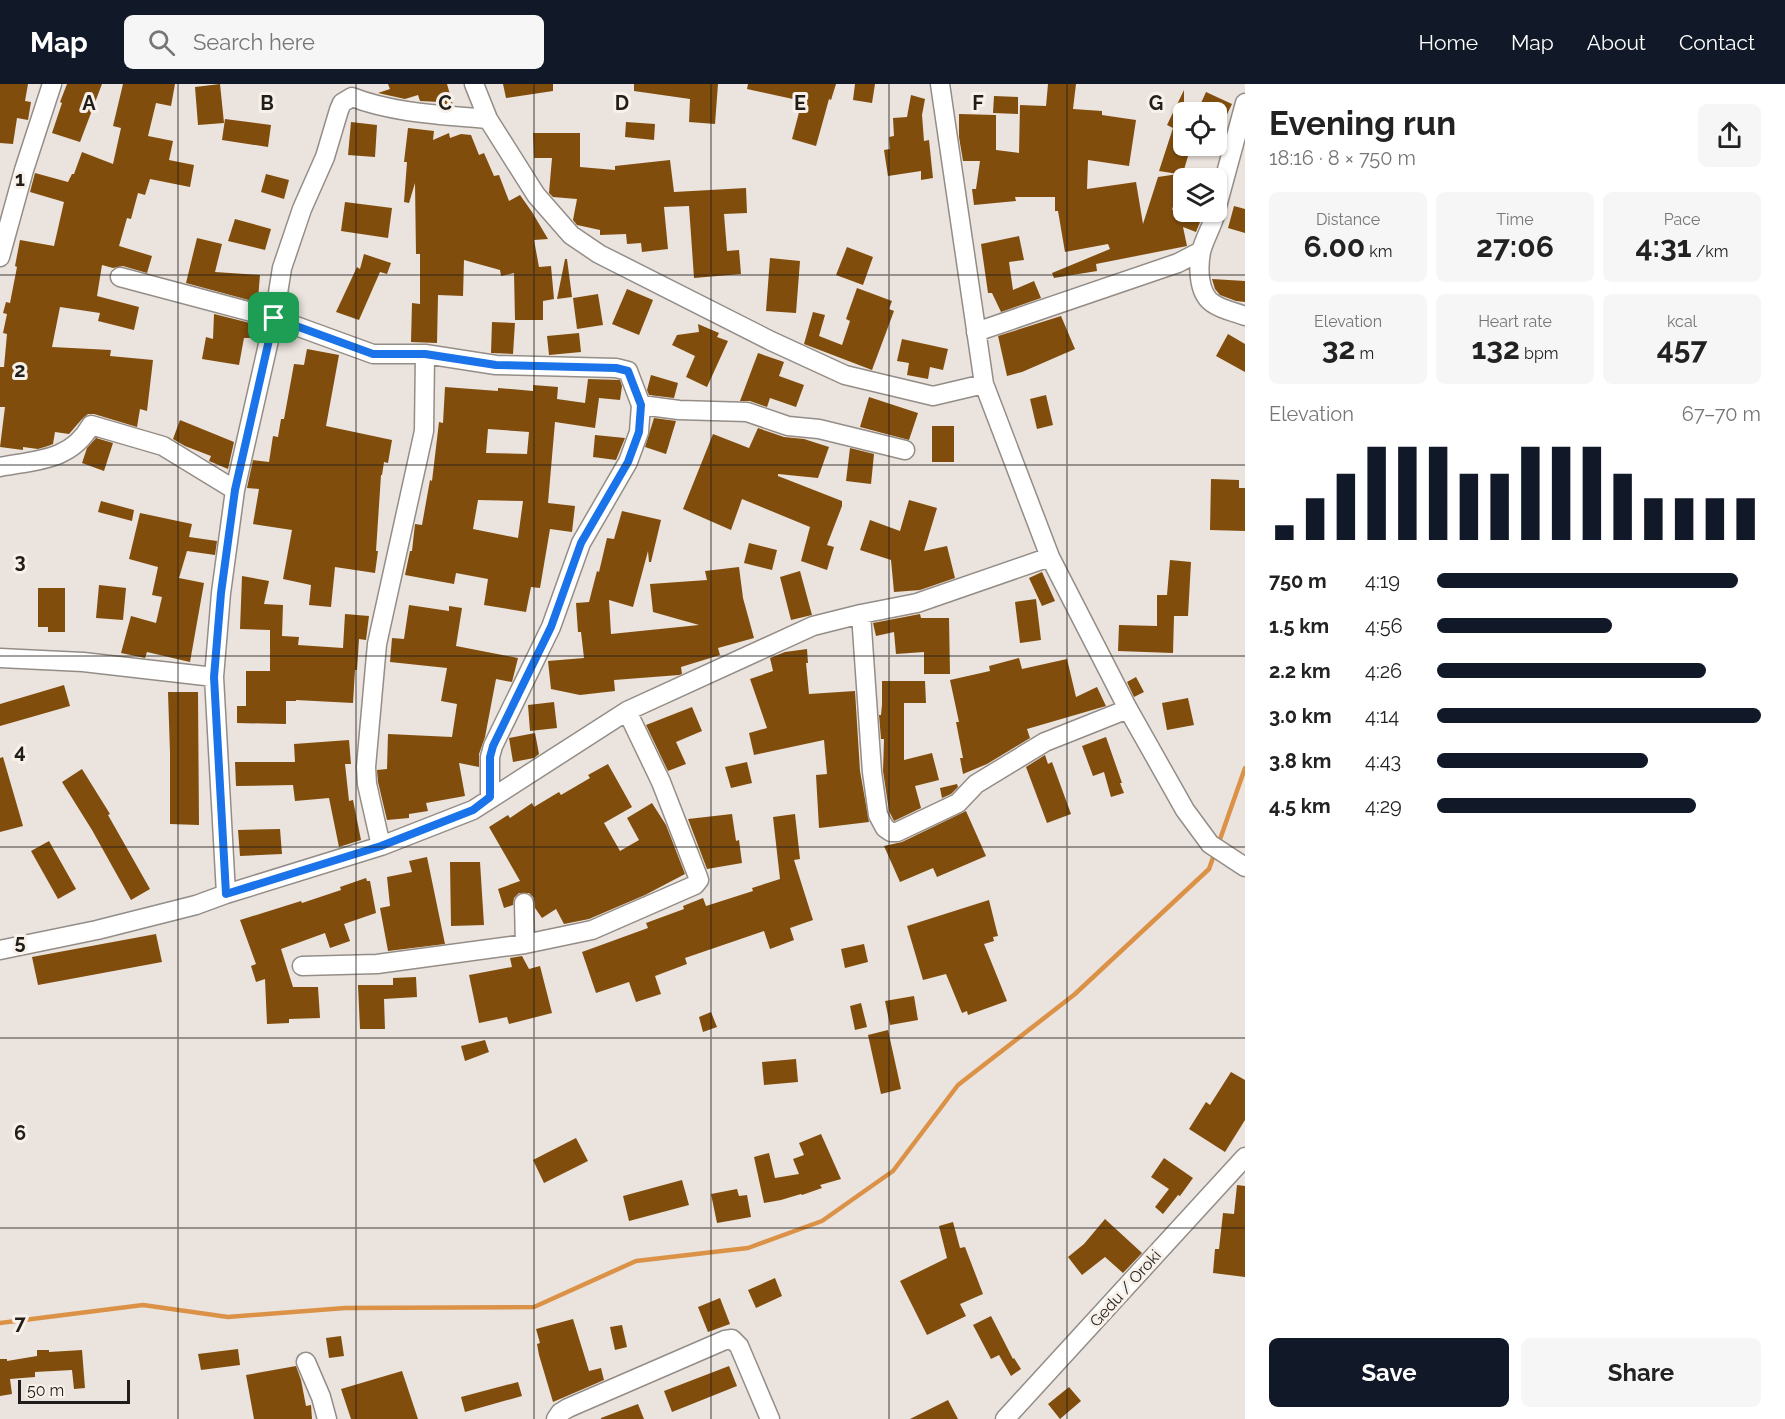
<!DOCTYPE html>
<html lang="en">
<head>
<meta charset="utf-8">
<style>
	:root { --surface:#fff; --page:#f6f6f6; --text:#222; --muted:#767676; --accent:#111827 }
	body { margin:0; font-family:Raleway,sans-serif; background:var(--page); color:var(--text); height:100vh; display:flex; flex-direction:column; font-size:22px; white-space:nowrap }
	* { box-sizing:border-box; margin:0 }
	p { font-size:20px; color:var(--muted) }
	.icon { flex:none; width:33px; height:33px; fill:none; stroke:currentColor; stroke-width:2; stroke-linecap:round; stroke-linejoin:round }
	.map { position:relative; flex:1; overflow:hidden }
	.details { display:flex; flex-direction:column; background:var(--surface); width:540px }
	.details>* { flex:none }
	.fabs { position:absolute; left:1173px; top:18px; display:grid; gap:12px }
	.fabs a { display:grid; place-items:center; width:54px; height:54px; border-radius:9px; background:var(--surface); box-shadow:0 2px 4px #0004; font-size:30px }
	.scale { position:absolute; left:18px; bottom:15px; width:112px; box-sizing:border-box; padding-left:6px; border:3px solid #201d1b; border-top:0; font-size:16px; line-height:21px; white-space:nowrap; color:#201d1b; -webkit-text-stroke:4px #f8f1ea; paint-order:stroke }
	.pin { position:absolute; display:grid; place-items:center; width:51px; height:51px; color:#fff; margin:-26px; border-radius:12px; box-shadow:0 3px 9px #0006 }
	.round { display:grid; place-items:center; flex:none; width:63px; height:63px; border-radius:9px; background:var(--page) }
	.head { display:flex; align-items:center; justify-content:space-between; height:102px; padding:0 24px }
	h1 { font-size:33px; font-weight:700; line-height:45px }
	.figures { display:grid; grid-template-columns:repeat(3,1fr); gap:9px; height:102px; padding:6px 24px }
	.figures div { display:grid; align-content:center; border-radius:9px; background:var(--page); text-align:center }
	.figures b { font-size:30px; font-weight:700 }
	.figures small { font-size:16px; font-weight:400 }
	.figures p { font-size:16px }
	.chart { height:168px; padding:12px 24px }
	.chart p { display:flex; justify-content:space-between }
	.chart svg { width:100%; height:108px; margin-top:6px; stroke:var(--accent); stroke-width:6 }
	.button { display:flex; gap:12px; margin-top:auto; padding:12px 24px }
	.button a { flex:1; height:69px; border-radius:9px; background:var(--accent); color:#fff; font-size:24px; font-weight:700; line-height:69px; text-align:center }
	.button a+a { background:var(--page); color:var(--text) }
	ul { padding:0 24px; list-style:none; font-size:20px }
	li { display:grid; grid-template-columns:96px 72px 1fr; align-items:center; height:45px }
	li i { height:15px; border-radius:8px; background:var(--accent) }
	header { display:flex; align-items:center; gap:36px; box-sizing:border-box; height:84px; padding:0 30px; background:var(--accent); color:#fff }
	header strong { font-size:28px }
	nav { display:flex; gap:33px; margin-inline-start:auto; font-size:21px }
	.search { width:420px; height:54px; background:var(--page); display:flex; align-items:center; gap:15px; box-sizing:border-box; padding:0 21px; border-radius:9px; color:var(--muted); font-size:22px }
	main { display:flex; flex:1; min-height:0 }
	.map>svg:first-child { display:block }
</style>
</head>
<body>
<header>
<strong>Map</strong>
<div class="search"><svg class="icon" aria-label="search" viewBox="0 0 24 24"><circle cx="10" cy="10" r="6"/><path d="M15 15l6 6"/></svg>Search here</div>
<nav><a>Home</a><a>Map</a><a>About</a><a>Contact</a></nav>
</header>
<main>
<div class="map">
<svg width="1245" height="1335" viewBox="0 0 1245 1335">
	<rect width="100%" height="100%" fill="#ebe3dd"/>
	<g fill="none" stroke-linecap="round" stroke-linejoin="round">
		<path stroke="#db9247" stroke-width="4.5" d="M1218,761L1245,684
			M0,1239L143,1221L228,1233L345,1224L534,1223L636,1177L748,1164L822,1137L893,1087L958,1001L1075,910L1209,785L1215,768"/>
	</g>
	<path fill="#814d0c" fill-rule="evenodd" d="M0,0H28L25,17L31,18L28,36L17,34L13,60L0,59Z
		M67,0H102L80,58L52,49L62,19L60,18Z
		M123,0H175L171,22L156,19L148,52L173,57L169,76L194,81L190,103L150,95L145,111L138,109L131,135L127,134L119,162L152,172L147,189L123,182L113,184L102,181L97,212L139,223L134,246L98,237L100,229L60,223L52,263L111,266L110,272L153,276L147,327L140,325L137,343L94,330H88L82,335L69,350L55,348L53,360L48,362L38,365L23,363V366L0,363L5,323H0V283H4L7,250L3,249L7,230L3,229L6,218L10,219L17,183L15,182L20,156L54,162L64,118L30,108L35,89L68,98L72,90H74L82,68L113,80L121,44L113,42Z
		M220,0L224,39L198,41L195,3Z
		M388,0H447L453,21L440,20L439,18L420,17L418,11L405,15L378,9L390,5Z
		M503,0H553V7L506,14Z
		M634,0H718L715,40L689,38L690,15L634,7Z
		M748,0H836L831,16L829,15L816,62L792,55L802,17L747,5Z
		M855,0H875L872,19L853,16Z
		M1048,0H1076L1073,25L1102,27V31L1136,36L1129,82L1088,76L1087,105L1136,98L1143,140L1158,93L1178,90L1159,87L1173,44L1167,41L1184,6V62H1191L1172,126L1180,124L1181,128H1204L1196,148L1183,143L1187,162L1096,180L1097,187L1054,194L1052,189L1110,165L1108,160L1065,168L1058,127H1055V113H1015L1016,117L974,121L972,105H976L980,77H963L959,53V30L996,31V66L1019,69L1020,21L1046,22Z
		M1206,8L1232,20L1216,53V28H1197Z
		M911,11L925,15L922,31L924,57L929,56L933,94L921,96V87L888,92L884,66L890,65L889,53L894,52L893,34L907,33Z
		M994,12L1018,13V30L993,29Z
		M225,35L271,41L268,63L222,56Z
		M351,38L377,41L375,73L348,71Z
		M626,38L655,40L654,56L625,53Z
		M408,44L434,47L433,56L449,49L450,54L461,50L471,51L479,71L484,69L494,92L499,91L509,117L520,111L532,128L548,155L534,156L539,183L551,182L554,215L543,217V236H515L514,189L501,192L500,186L464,176L463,212L438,211L437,259L411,258L412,219L420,220V170H416L415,99L409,119L404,118L407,78H404Z
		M533,49H580V83L615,86V82L670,76L674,108L746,104L747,129L724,130L727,167L739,166L741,190L694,194L689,122L664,123L668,165L642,168L641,159L627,160L626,150L600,151V146L577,141L573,136L577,115L553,113L549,109L552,74H534Z
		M266,90L289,96L284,115L261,108Z
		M345,118L392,124L388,154L341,147Z
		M1234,122L1245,125V149L1228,144Z
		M235,135L271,145L265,166L228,157Z
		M1019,152L1024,176L1009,178L1013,206L1034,197L1041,214L1001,228L992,209H988L981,160Z
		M197,154L222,160L215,188L260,191L258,215H256V218L186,199Z
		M847,163L873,173L863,201L836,191Z
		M364,170L391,179L387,190L380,188L359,236L336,228L357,183L360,185Z
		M770,174L800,177L796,229L766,227Z
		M565,175H567L572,213L557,215Z
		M1212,195L1245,197V218L1236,217L1220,211L1215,205Z
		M857,204L892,217L889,225L894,227L872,286L804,260L813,228L825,231L819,252L842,261L850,237L846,235Z
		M627,205L653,216L639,251L612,240Z
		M598,210L603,241L577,245L573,214Z
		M214,230L254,240V254H244L239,281L202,275L206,253L213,255Z
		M1061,232L1075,265L1022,288L1007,292L998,252Z
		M492,238L515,239L513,270L491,269Z
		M698,240L719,249L717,253L728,257L707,303L686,293L695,272L672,261L677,251L699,248Z
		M579,249L581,268L549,271L547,252Z
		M1228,250L1245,260V288L1216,272Z
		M902,255L948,265L943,286L930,283L928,295L907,291L909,279L897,277Z
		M307,265L339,271L326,342L392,356L388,379L384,378L382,391H381L376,467H378L375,489L335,483L331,523L309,521L311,501L283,495L292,446L253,440L259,405L247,404L253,376L269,378L273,352L278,353L281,335H284L294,280L304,281Z
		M758,269L784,278L779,292L804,301L796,323L770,314L767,323L750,317H740Z
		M651,291L678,299L674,314L649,311L647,306Z
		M588,295L620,296L622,302L620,316L599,314L595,344L555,338L548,419L575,422L572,448L550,445L540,504L531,503L526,528L484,521L488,495L456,489L454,500L405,491L410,467H412L415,440L422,441L430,396L432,397L439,338L443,339L445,303L498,307V304L533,307V301L558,303L557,315L585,319ZM488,345L529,348L527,370L486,369ZM478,416L523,417L518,454L473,445Z
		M1046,311L1053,341L1037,345L1030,315Z
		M869,313L918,329L909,356L860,343Z
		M654,334L676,337L666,370L645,363Z
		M180,336L234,358L228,385L209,377L211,372L185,362L173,355Z
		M932,342H954V378H932Z
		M758,344L784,353L804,355L829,363L818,394L778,390V392L842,417V422L827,461L834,463L827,486L801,477L810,443L742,415L731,446L683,425L713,350L749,364Z
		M595,351L625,354L616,376L593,373Z
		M96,354L113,359L104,387L82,379L87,364Z
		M850,364L874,370L871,400L846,397Z
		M1211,395L1239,396V404H1245V447L1210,446Z
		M909,416L937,424L924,467L947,462L955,494L920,506L894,508L891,476L860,466L870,436L900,447Z
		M101,417L134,426L132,437L98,428Z
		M622,427L661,436L651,478H649L648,467L633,523L609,516L611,550L699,541L653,528L650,500L707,496L705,487L739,483L743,514L754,554L718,564L720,571L681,583L682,590L679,591L614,596L615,607L580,611L551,605L548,577L584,574L581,548H578L576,519L589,518L597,487L599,488L607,454L614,455Z
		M140,429L192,440L189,453L217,457L215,471L187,467L179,494L204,499L190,578L147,568L145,574L121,569L131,532L156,539L162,513L152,511L158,483L129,475Z
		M749,459L777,466L772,486L744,479Z
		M1170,476L1191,478L1188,532H1174L1173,569L1118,567L1119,541L1157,542V511H1167Z
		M800,487L812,531L791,536L780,493Z
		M1042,488L1055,517L1042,522L1029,494Z
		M242,492L269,497L264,520L283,521L282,552L299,553L298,561L343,564L345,530L369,532L366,556L359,555L357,586H355L353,619L296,616V617H286V640L237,639V622H246V587H270V546L240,545Z
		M99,501L126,504L123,536L96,534Z
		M38,504H65V548H48V543H38Z
		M1036,515L1041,556L1020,559L1015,518Z
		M409,521L449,527V522L462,524L456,562L518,574L512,598L496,595L485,653L479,670V683L459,679L465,712L426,719L428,727L409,730V734L387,736L378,698L377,686L387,685L388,650L452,653L457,620L441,617L447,584L390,578L392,554L404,555Z
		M920,530L921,534H949L950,590H924V568L896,570L894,548L876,552L873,539Z
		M807,565L808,579H806L809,610L855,607L860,687L869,738L819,744L816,691L827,690L824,656L754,671L749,649L767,644L750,595L773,587L770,574L785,568Z
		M1019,574L1022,585L1067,575L1076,613L1097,603L1106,622L1027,645L1030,654L987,680L963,690L960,674H963L956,638H959L950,596L990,587L989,582Z
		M1136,593L1144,608L1134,613L1127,598Z
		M882,597H925L926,619H904V676L932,669L939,696L915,702L921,724L894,737L889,727L883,687L884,655H881L879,631H881L882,621Z
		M64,601L70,622L0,642V620Z
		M168,608H198L199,741L170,740V669Z
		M1188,614L1194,641L1167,646L1162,619Z
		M554,618L557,644L530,647L528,621Z
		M692,623L702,647L676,658L686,680L668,687L646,641Z
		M535,649L539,670L534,674L513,678L509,654Z
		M1106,653L1122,699H1120L1124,709L1111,713L1104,688L1093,692L1082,662Z
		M349,656L351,680H345L349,717L353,716L361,756L339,763L329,714L295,717L293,701L236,702L235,678H295L294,660Z
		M1045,671L1048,680L1052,678L1071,730L1047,739L1026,683Z
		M3,673L23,742L0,748V674Z
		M747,678L752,699L731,704L725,683Z
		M608,680L632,723L604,739L620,767L639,756L627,734L652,719L666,741L685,790L645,811L589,835L564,840L556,825L542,834L535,824L534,814L529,809H519L514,814L513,821L504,824L498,805L520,797L489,743L508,731L510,734L532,719L534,723L559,708L561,711L590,694L588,691Z
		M82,685L110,730L108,731L150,805L131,816L92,746L62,698Z
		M957,700L958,703L951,710L942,714L940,704Z
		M966,727L986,772L937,793L933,784L900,798L884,762L902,758Z
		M732,730L736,757L739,756L742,779L707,785L688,735Z
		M795,730L800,775L794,776L813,836L790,844L794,856L770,865L764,847L685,874L687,880L655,892L661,910L636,918L629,898L596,909L582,868L648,844L646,839L684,825L683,822L703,814L706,822L753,807L752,804L780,795L773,733Z
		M280,745L282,770L240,772L238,746Z
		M49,757L76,805L58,815L31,767Z
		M427,773L445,860L388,867L380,824L390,822L387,793L412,788L409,777Z
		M450,778H480L484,841L451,842Z
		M366,794L367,797H370L376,829L344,840L350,857L330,864L325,849L281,865L293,903H318L320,934L289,935V939L267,940L265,895L256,898L251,882L256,880L240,836L301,817L302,819L341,806L340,803Z
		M989,816L998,852L993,853L994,857L984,860L1007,917L968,931L967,927L962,929L946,890L923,896L907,842Z
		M156,850L162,878L38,901L32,873Z
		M864,860L868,878L845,884L841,865Z
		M522,872L529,885L540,882L552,929L509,940L507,933L479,939L469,891L512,883L510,874Z
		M416,893L417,913L384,915L385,945H360L358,901H393V894Z
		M914,912L918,936L890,941L885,917Z
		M861,919L867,943L855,946L850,922Z
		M711,928L717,943L703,948L699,933Z
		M888,946L901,1005L881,1010L868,951Z
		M485,956L489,968L465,977L461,962Z
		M796,975L798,998L764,1001L762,978Z
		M1231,988L1245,996V1036L1225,1068L1189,1045L1206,1018L1210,1021Z
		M821,1050L841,1095L820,1101L822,1104L802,1111L801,1110L781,1116L764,1119L754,1073L769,1069L775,1094L799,1090L793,1075L804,1071L799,1059Z
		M576,1054L588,1077L544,1099L533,1076Z
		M1164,1074L1193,1094L1180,1112L1178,1111L1163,1130L1155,1123L1169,1105L1151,1093Z
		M682,1096L689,1121L629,1137L623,1112Z
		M1237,1101L1245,1102V1193L1213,1189L1215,1165H1219L1223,1129L1234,1130Z
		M737,1105L739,1112L747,1111L751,1133L717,1139L711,1110Z
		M1105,1135L1142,1169L1123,1189L1105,1173L1082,1191L1068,1173L1084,1160Z
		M953,1138L960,1164L965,1163L983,1210L960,1220L966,1232L927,1251L900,1197L947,1174L939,1142Z
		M775,1194L782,1212L756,1224L748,1206Z
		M720,1214L730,1240L708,1248L698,1223Z
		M991,1232L1013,1275L1014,1274L1021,1285L1011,1292L999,1271L991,1275L973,1241Z
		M573,1235L589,1287L601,1284L604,1296L553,1318L539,1271L537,1260L540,1259L536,1245Z
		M622,1241L627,1263L615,1266L610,1243Z
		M341,1252L344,1272L329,1274L326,1254Z
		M238,1265L240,1281L201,1286L198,1270Z
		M37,1266H49V1268L82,1266L85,1304L74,1305L72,1286L35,1288V1293L10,1295L12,1310L0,1312V1275H7V1277L37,1272Z
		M296,1282L301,1296L306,1322L311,1321L312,1335H254L246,1291Z
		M729,1282L737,1302L672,1328L664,1307Z
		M402,1287L418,1335H351L341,1305Z
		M518,1298L522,1312L465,1328L461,1313Z
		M1069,1303L1081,1317L1060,1335L1048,1320Z
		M948,1316L958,1335H910Z
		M638,1320L644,1335H601V1334Z"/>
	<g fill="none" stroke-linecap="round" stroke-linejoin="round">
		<g stroke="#948d87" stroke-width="21">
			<path id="minor" d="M474,0L488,35L536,111L571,151L599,170L771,257L845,291L933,312L984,300
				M940,0L984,300L1050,473L1128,625L1185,726L1210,760L1245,783
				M1216,126L1245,19
				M1216,128C1213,141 1204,155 1201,168C1198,184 1198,211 1214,220C1223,226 1235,228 1245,232
				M0,173L24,86L52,0
				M120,193L274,234L373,270H425L496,281L616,284L628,287L641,321L639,348L628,378L581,459L551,543L493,662L490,673V713
				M976,248L1178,179L1201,167
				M641,321L679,326L747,328L788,342L819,345L905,366
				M0,383C36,376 71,377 91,341L163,362L235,406
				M861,530L872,688L878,731L885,744L891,748H897L958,719L976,700L1045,658L1128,625
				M0,574L83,578L214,593
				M381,762L367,700L366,683L377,560L424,347L425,270
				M226,810L214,593L221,509L235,406L274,234L282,184L302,125L325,73L339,26L342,19L352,13C392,29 444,31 488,35
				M524,819L525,860
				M0,866L97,846L196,821L226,810L381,762L473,726L627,627L813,542L861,530L917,519L1050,473
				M302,882L377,880L525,860L592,846L695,801L699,796L698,793L661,698L627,627
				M306,1278L321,1313L327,1335
				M556,1335L560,1329L568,1324L725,1256L732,1255L739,1262L770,1335
				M1005,1335L1245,1073"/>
		</g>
		<use href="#minor" stroke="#fff" stroke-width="18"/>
	</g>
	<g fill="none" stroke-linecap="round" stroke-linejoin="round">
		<g stroke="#fff" stroke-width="12">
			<path id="route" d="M274,234L373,270H425L496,281L616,284L628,287L641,321L639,348L628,378L581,459L551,543L493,662L490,673V713L473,726L381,762L226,810L214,593L221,509L235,406Z"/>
		</g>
		<use href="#route" stroke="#1a73e8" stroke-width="8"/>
	</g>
	<path fill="none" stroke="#201d1b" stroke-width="1.5" stroke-opacity="0.55" d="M178,0V1335M356,0V1335M534,0V1335M711,0V1335M889,0V1335M1067,0V1335M0,191H1245M0,381H1245M0,572H1245M0,763H1245M0,954H1245M0,1144H1245"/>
	<g text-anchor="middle" stroke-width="6" stroke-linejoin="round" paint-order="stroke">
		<g font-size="16" fill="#201d1b" stroke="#f8f1ea">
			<text transform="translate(1125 1204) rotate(-48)" y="6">Gedu / Oroki</text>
		</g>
	</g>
	<g font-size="20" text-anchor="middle" font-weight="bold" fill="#201d1b" stroke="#f8f1ea" stroke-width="6" stroke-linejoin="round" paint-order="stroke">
		<text x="89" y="26">A</text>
		<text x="267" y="26">B</text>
		<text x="445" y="26">C</text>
		<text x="622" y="26">D</text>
		<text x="800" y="26">E</text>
		<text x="978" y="26">F</text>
		<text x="1156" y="26">G</text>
		<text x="20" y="102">1</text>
		<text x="20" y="293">2</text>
		<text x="20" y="484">3</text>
		<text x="20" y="674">4</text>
		<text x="20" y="865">5</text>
		<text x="20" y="1056">6</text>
		<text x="20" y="1246">7</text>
	</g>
</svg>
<div class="fabs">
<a><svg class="icon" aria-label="locate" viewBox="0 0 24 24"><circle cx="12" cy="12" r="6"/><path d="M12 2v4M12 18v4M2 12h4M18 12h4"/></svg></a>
<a><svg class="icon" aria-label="layers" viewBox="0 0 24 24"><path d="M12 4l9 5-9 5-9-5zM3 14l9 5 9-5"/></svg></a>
</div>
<div class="scale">50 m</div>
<div class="pin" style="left:274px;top:234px;background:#1e9e55"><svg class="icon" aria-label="arrive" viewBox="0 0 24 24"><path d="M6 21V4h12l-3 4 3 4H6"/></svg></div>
</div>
<section class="details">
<div class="head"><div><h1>Evening run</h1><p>18:16 · 8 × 750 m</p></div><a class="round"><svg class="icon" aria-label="share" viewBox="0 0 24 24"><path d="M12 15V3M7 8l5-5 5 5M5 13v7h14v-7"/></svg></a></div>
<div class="figures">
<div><p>Distance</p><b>6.00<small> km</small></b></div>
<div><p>Time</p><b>27:06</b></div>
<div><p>Pace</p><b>4:31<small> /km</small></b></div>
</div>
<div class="figures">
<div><p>Elevation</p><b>32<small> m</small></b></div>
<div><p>Heart rate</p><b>132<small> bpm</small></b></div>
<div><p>kcal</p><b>457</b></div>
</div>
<div class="chart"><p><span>Elevation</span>67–70 m</p>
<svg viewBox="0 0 160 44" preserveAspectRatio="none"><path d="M5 44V38M15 44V27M25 44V17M35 44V6M45 44V6M55 44V6M65 44V17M75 44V17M85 44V6M95 44V6M105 44V6M115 44V17M125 44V27M135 44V27M145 44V27M155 44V27"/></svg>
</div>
<ul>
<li><b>750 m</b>4:19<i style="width:93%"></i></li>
<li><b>1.5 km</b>4:56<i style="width:54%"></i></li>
<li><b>2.2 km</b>4:26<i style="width:83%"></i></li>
<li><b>3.0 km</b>4:14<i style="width:100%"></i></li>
<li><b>3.8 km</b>4:43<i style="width:65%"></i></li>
<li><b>4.5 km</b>4:29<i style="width:80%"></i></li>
</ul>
<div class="button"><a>Save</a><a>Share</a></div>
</section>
</main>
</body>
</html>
